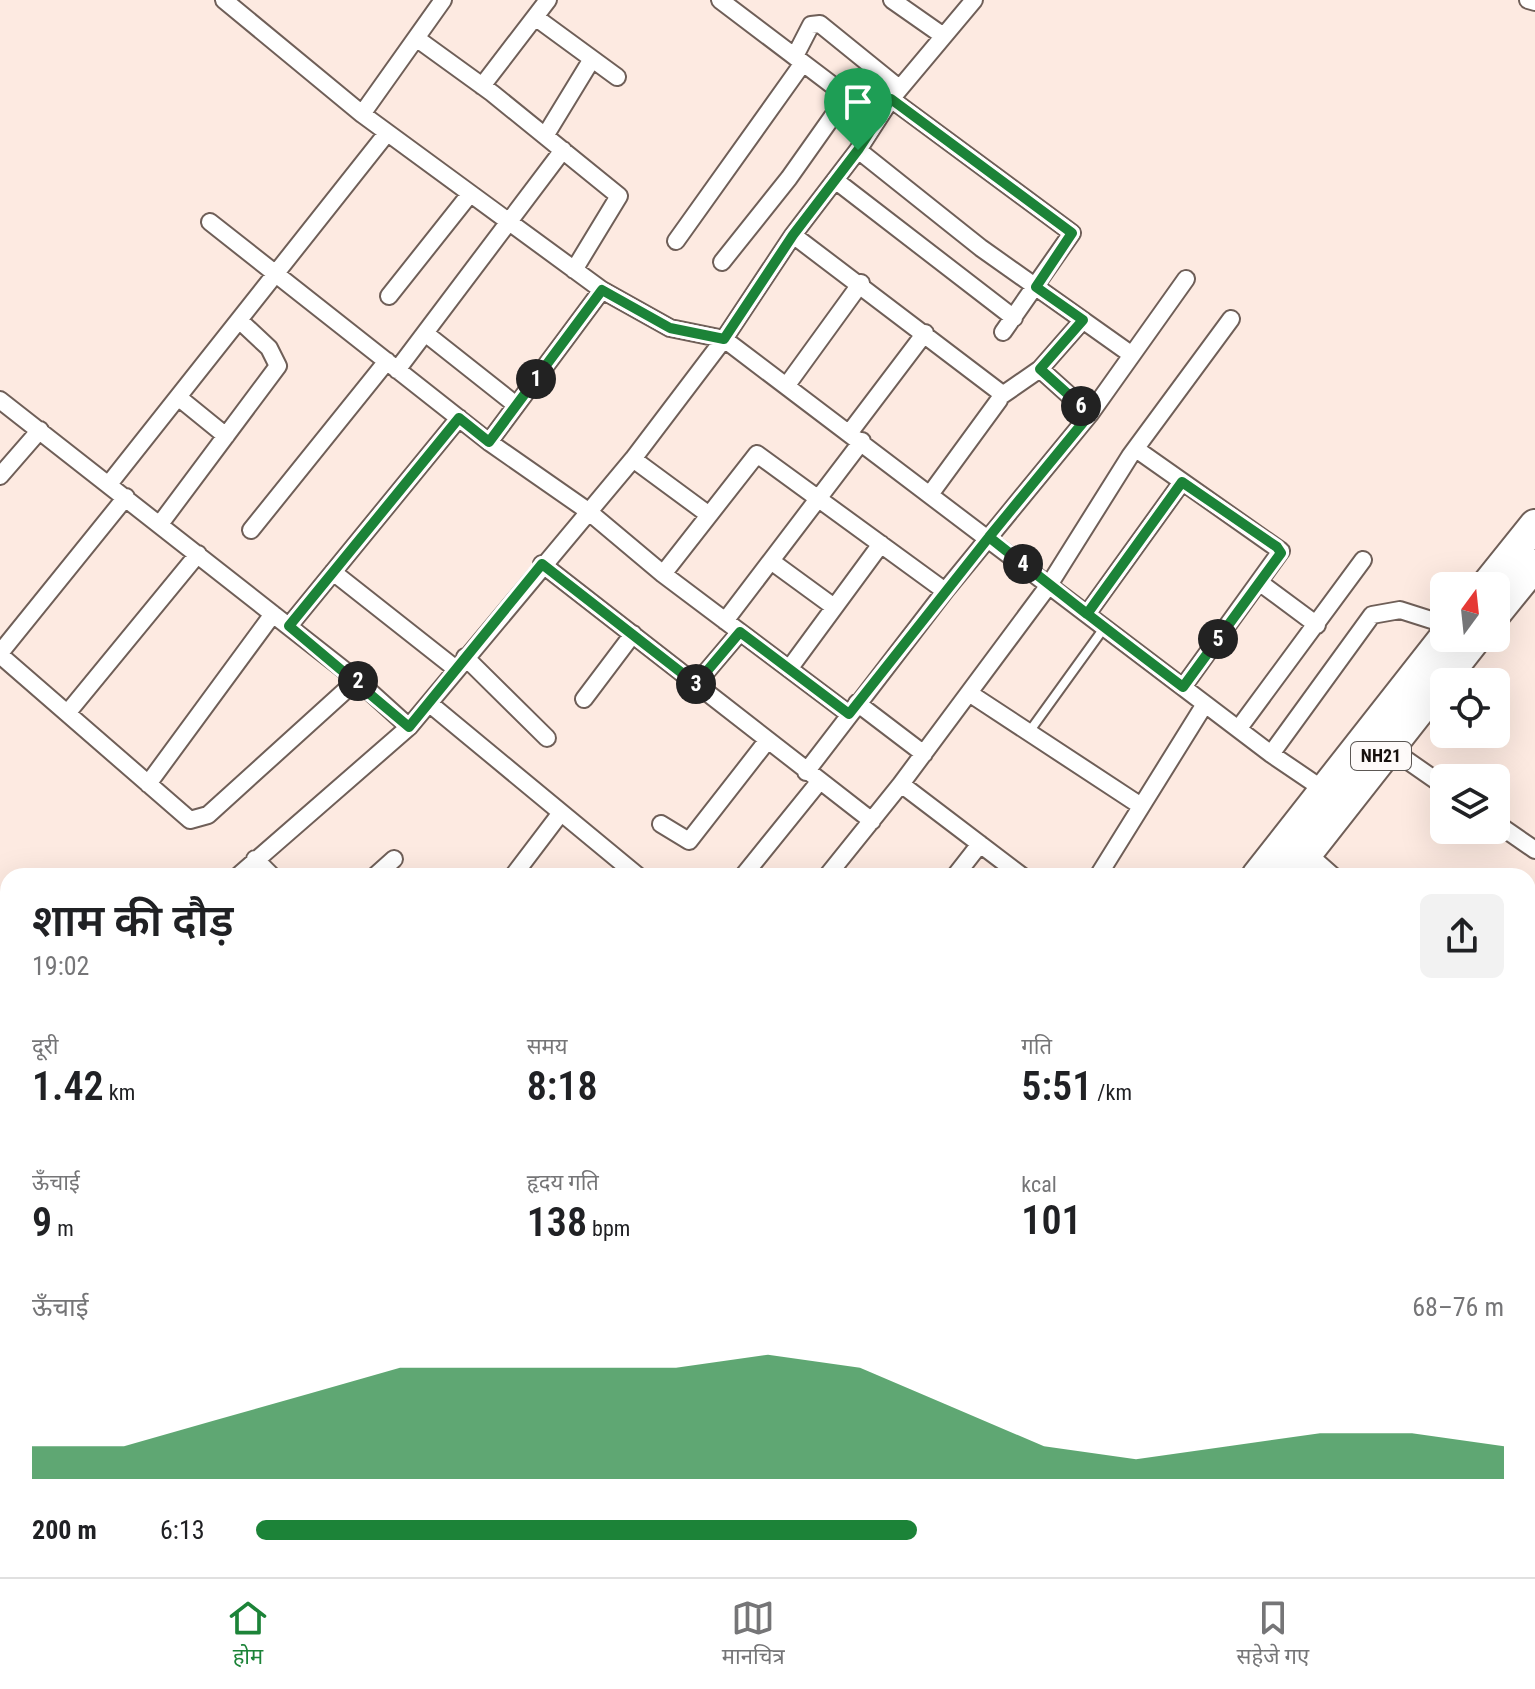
<!DOCTYPE html>
<html lang="hi">
<head>
<meta charset="utf-8">
<style>
	:root { --surface:#fff; --page:#f2f2f2; --text:#202124; --muted:#757577; --line:#e0e0e0; --accent:#1c8338 }
	body { margin:0; font-family:"Roboto Condensed","Noto Sans Devanagari",sans-serif; background:var(--page); color:var(--text); height:100vh; display:flex; flex-direction:column; font-size:30px; white-space:nowrap }
	* { box-sizing:border-box; margin:0 }
	p { font-size:26px; color:var(--muted) }
	.icon { flex:none; width:44px; height:44px; fill:none; stroke:currentColor; stroke-width:2; stroke-linecap:round; stroke-linejoin:round }
	.map { position:relative; flex:1; overflow:hidden }
	.sheet { position:absolute; left:0px; top:868px; width:1536px; height:710px; display:flex; flex-direction:column; background:var(--surface); border-radius:24px 24px 0 0; box-shadow:0 8px 32px #0002 }
	.sheet>* { flex:none }
	.needle { width:52px; rotate:15deg }
	.buttons { position:absolute; left:1430px; top:572px; display:grid; gap:16px }
	.buttons a { display:grid; place-items:center; width:80px; height:80px; border-radius:12px; background:var(--surface); box-shadow:0 8px 32px #0002; font-size:40px }
	.pin { position:absolute; display:grid; place-items:center; width:68px; height:68px; color:#fff; margin:-82px -34px; border-radius:50% 50% 50% 0; rotate:-45deg; box-shadow:0 0 8px #0007 }
	.pin .icon { rotate:45deg }
	.km { position:absolute; width:40px; height:40px; margin:-20px; border-radius:50%; background:#222; color:#fff; font-size:22px; line-height:40px; text-align:center }
	.round { display:grid; place-items:center; flex:none; width:84px; height:84px; border-radius:12px; background:var(--page) }
	.summary { display:flex; align-items:center; justify-content:space-between; height:136px; padding:0 32px }
	h1 { font-size:44px; font-weight:600; line-height:60px }
	.figures { display:grid; grid-template-columns:repeat(3,1fr); gap:12px; height:136px; padding:8px 32px }
	.figures div { display:grid; align-content:center }
	.figures b { font-size:40px; font-weight:600 }
	.figures small { font-size:22px; font-weight:400 }
	.figures p { font-size:22px }
	.chart { height:224px; padding:16px 32px }
	.chart p { display:flex; justify-content:space-between }
	.chart svg { width:100%; height:144px; margin-top:8px; fill:var(--accent); opacity:.7 }
	ul { padding:0 32px; list-style:none; font-size:26px }
	li { display:grid; grid-template-columns:128px 96px 1fr; align-items:center; height:60px }
	li i { height:20px; border-radius:10px; background:var(--accent) }
	.tab-bar { display:flex; justify-content:space-around; align-items:center; height:112px; border-top:2px solid var(--line); background:var(--surface); font-size:22px; color:var(--muted) }
	.tab-bar a { display:grid; justify-items:center; gap:4px }
	.tab-bar .current { color:var(--accent) }
	.map>svg:first-child { display:block }
</style>
</head>
<body>
<div class="map">
<svg width="1535" height="1577" viewBox="0 0 1535 1577">
	<rect width="100%" height="100%" fill="#fdeae1"/>
	<g fill="none" stroke-linecap="round" stroke-linejoin="round">
		<g stroke="#6f5f58" stroke-width="12">
			<path id="lane" d="M1029,732L1104,628
				M0,941L8,948"/>
		</g>
		<g stroke="#6f5f58" stroke-width="20">
			<path id="street" d="M224,0L362,114L602,290L670,328L724,339L1271,754L1324,790
				M720,0L877,119
				M892,0L942,35
				M1528,0L1535,2
				M535,17L617,77
				M416,38L492,93L619,196L574,270
				M795,56L811,25L820,24L899,88
				M482,86L548,0
				M891,99L1072,233L1003,332
				M362,114L443,0
				M545,136L592,59
				M858,150L981,248L1132,355
				M835,180L1014,318
				M210,222L489,442L588,511L663,574L849,714
				M793,235L1001,393L999,400L931,493
				M676,241L803,63
				M722,262L789,178L847,96
				M389,296L470,194
				M425,333L516,405
				M1040,369L1090,414
				M397,370L563,150
				M787,385L861,283
				M1001,396L1040,369L1083,320
				M178,397L226,436
				M0,400L357,680L409,727
				M850,432L925,333
				M489,442L602,290
				M1136,449L1281,551L1183,687
				M633,459L709,515
				M0,476L40,430
				M109,484L387,133
				M160,524L278,366L269,348L239,320
				M251,530L387,361
				M771,561L834,607
				M542,564L872,821
				M333,572L456,669
				M663,574L757,454L945,591
				M1259,582L1317,625
				M1087,614L1182,482
				M725,621L862,441
				M289,626L459,418
				M0,653L126,497
				M0,655L190,820L208,815L357,680
				M465,657L547,738
				M789,669L881,544
				M696,684L740,632
				M969,693L1141,806
				M584,699L633,634
				M857,703L924,754
				M430,704L638,876
				M69,711L198,554
				M1239,728L1363,560
				M1388,747L1444,786
				M1271,754L1372,615L1400,610L1444,624
				M806,772L945,591L1090,414L1186,279
				M148,784L273,614
				M901,784L1022,876
				M1496,823L1535,850
				M661,824L689,841L767,741
				M1307,853L1333,876
				M255,859L272,876
				M238,876L409,727L633,459L724,339L793,235L858,150L891,99L974,0
				M375,876L394,859
				M513,876L560,814
				M743,876L819,782
				M827,876L901,784L1049,585L1130,456L1231,319
				M955,876L980,844
				M1098,876L1205,704
				M1528,912L1535,900
				M1528,962L1535,966
				M1528,1088L1535,1092
				M0,1104L8,1096
				M1528,1191L1535,1181
				M1528,1217L1535,1223
				M0,1307L8,1313
				M1528,1392L1535,1397
				M0,1403L8,1410
				M1528,1507L1535,1512
				M213,1570L222,1577
				M442,1570L450,1577
				M1062,1570L1072,1577
				M1495,1570L1505,1577
				M0,1575L8,1564
				M117,1577L122,1570
				M237,1577L243,1570
				M492,1577L495,1570
				M603,1577L606,1570
				M1150,1577L1155,1570
				M1288,1577L1293,1570
				M1427,1577L1432,1570"/>
		</g>
		<g stroke="#6f5f58" stroke-width="34">
			<path id="highway" d="M1486,586L1535,525
				M1496,613L1535,565
				M1257,876L1444,638
				M1289,876L1476,638
				M708,1577L713,1570
				M742,1577L747,1570"/>
		</g>
		<use href="#lane" stroke="#fff" stroke-width="8"/>
		<use href="#street" stroke="#fff" stroke-width="16"/>
		<use href="#highway" stroke="#fff" stroke-width="30"/>
	</g>
	<g fill="none" stroke-linecap="round" stroke-linejoin="round">
		<g stroke="#fff" stroke-width="16">
			<path id="route" d="M858,150L793,235L724,339L670,328L602,290L489,442L459,418L289,626L409,727L542,564L696,684L740,632L849,714L989,537L1087,614L1182,482L1277,547L1281,553L1183,687C1118,638 1053,588 989,537L1090,414L1040,369L1083,320L1036,287L1072,233L891,99L858,150"/>
		</g>
		<use href="#route" stroke="#1c8338" stroke-width="10"/>
	</g>
	<g text-anchor="middle" stroke-width="7" stroke-linejoin="round" paint-order="stroke">
		<rect fill="#fefaf9" stroke="#5c5754" stroke-width="2" x="1351" y="742" width="60" height="28" rx="6"/>
		<g font-size="18" font-weight="bold" fill="#17110e">
			<text x="1381" y="762">NH21</text>
		</g>
	</g>
</svg>
<div class="buttons">
<a><svg class="needle" viewBox="-14 -14 28 28"><path d="M0-13l5 13h-10z" fill="#e53935"/><path d="M0 13l5-13h-10z" fill="#757577"/></svg></a>
<a><svg class="icon" aria-label="locate" viewBox="0 0 24 24"><circle cx="12" cy="12" r="6"/><path d="M12 2v4M12 18v4M2 12h4M18 12h4"/></svg></a>
<a><svg class="icon" aria-label="layers" viewBox="0 0 24 24"><path d="M12 4l9 5-9 5-9-5zM3 14l9 5 9-5"/></svg></a>
</div>
<div class="pin" style="left:858px;top:150px;background:#1e9e55"><svg class="icon" aria-label="arrive" viewBox="0 0 24 24"><path d="M6 21V4h12l-3 4 3 4H6"/></svg></div>
<b class="km" style="left:536px;top:379px">1</b>
<b class="km" style="left:358px;top:681px">2</b>
<b class="km" style="left:696px;top:684px">3</b>
<b class="km" style="left:1023px;top:564px">4</b>
<b class="km" style="left:1218px;top:639px">5</b>
<b class="km" style="left:1081px;top:406px">6</b>
<section class="sheet">
<div class="summary"><div><h1>शाम की दौड़</h1><p>19:02</p></div><a class="round"><svg class="icon" aria-label="share" viewBox="0 0 24 24"><path d="M12 15V3M7 8l5-5 5 5M5 13v7h14v-7"/></svg></a></div>
<div class="figures">
<div><p>दूरी</p><b>1.42<small> km</small></b></div>
<div><p>समय</p><b>8:18</b></div>
<div><p>गति</p><b>5:51<small> /km</small></b></div>
</div>
<div class="figures">
<div><p>ऊँचाई</p><b>9<small> m</small></b></div>
<div><p>हृदय गति</p><b>138<small> bpm</small></b></div>
<div><p>kcal</p><b>101</b></div>
</div>
<div class="chart"><p><span>ऊँचाई</span>68–76 m</p>
<svg viewBox="0 0 160 44" preserveAspectRatio="none"><path d="M0 44V34L10 34L20 26L30 18L40 10L50 10L60 10L70 10L80 6L90 10L100 22L110 34L120 38L130 34L140 30L150 30L160 34V44z"/></svg>
</div>
<ul>
<li><b>200 m</b>6:13<i style="width:53%"></i></li>
</ul>
</section>
</div>
<nav class="tab-bar">
<a class="current"><svg class="icon" aria-label="home" viewBox="0 0 24 24"><path d="M3 11l9-7 9 7M6 9v11h12V9"/></svg>होम</a>
<a><svg class="icon" aria-label="map" viewBox="0 0 24 24"><path d="M3 6l6-2 6 2 6-2v14l-6 2-6-2-6 2zM9 4v14M15 6v14"/></svg>मानचित्र</a>
<a><svg class="icon" aria-label="saved" viewBox="0 0 24 24"><path d="M7 4h10v16l-5-4-5 4z"/></svg>सहेजे गए</a>
</nav>
</body>
</html>
